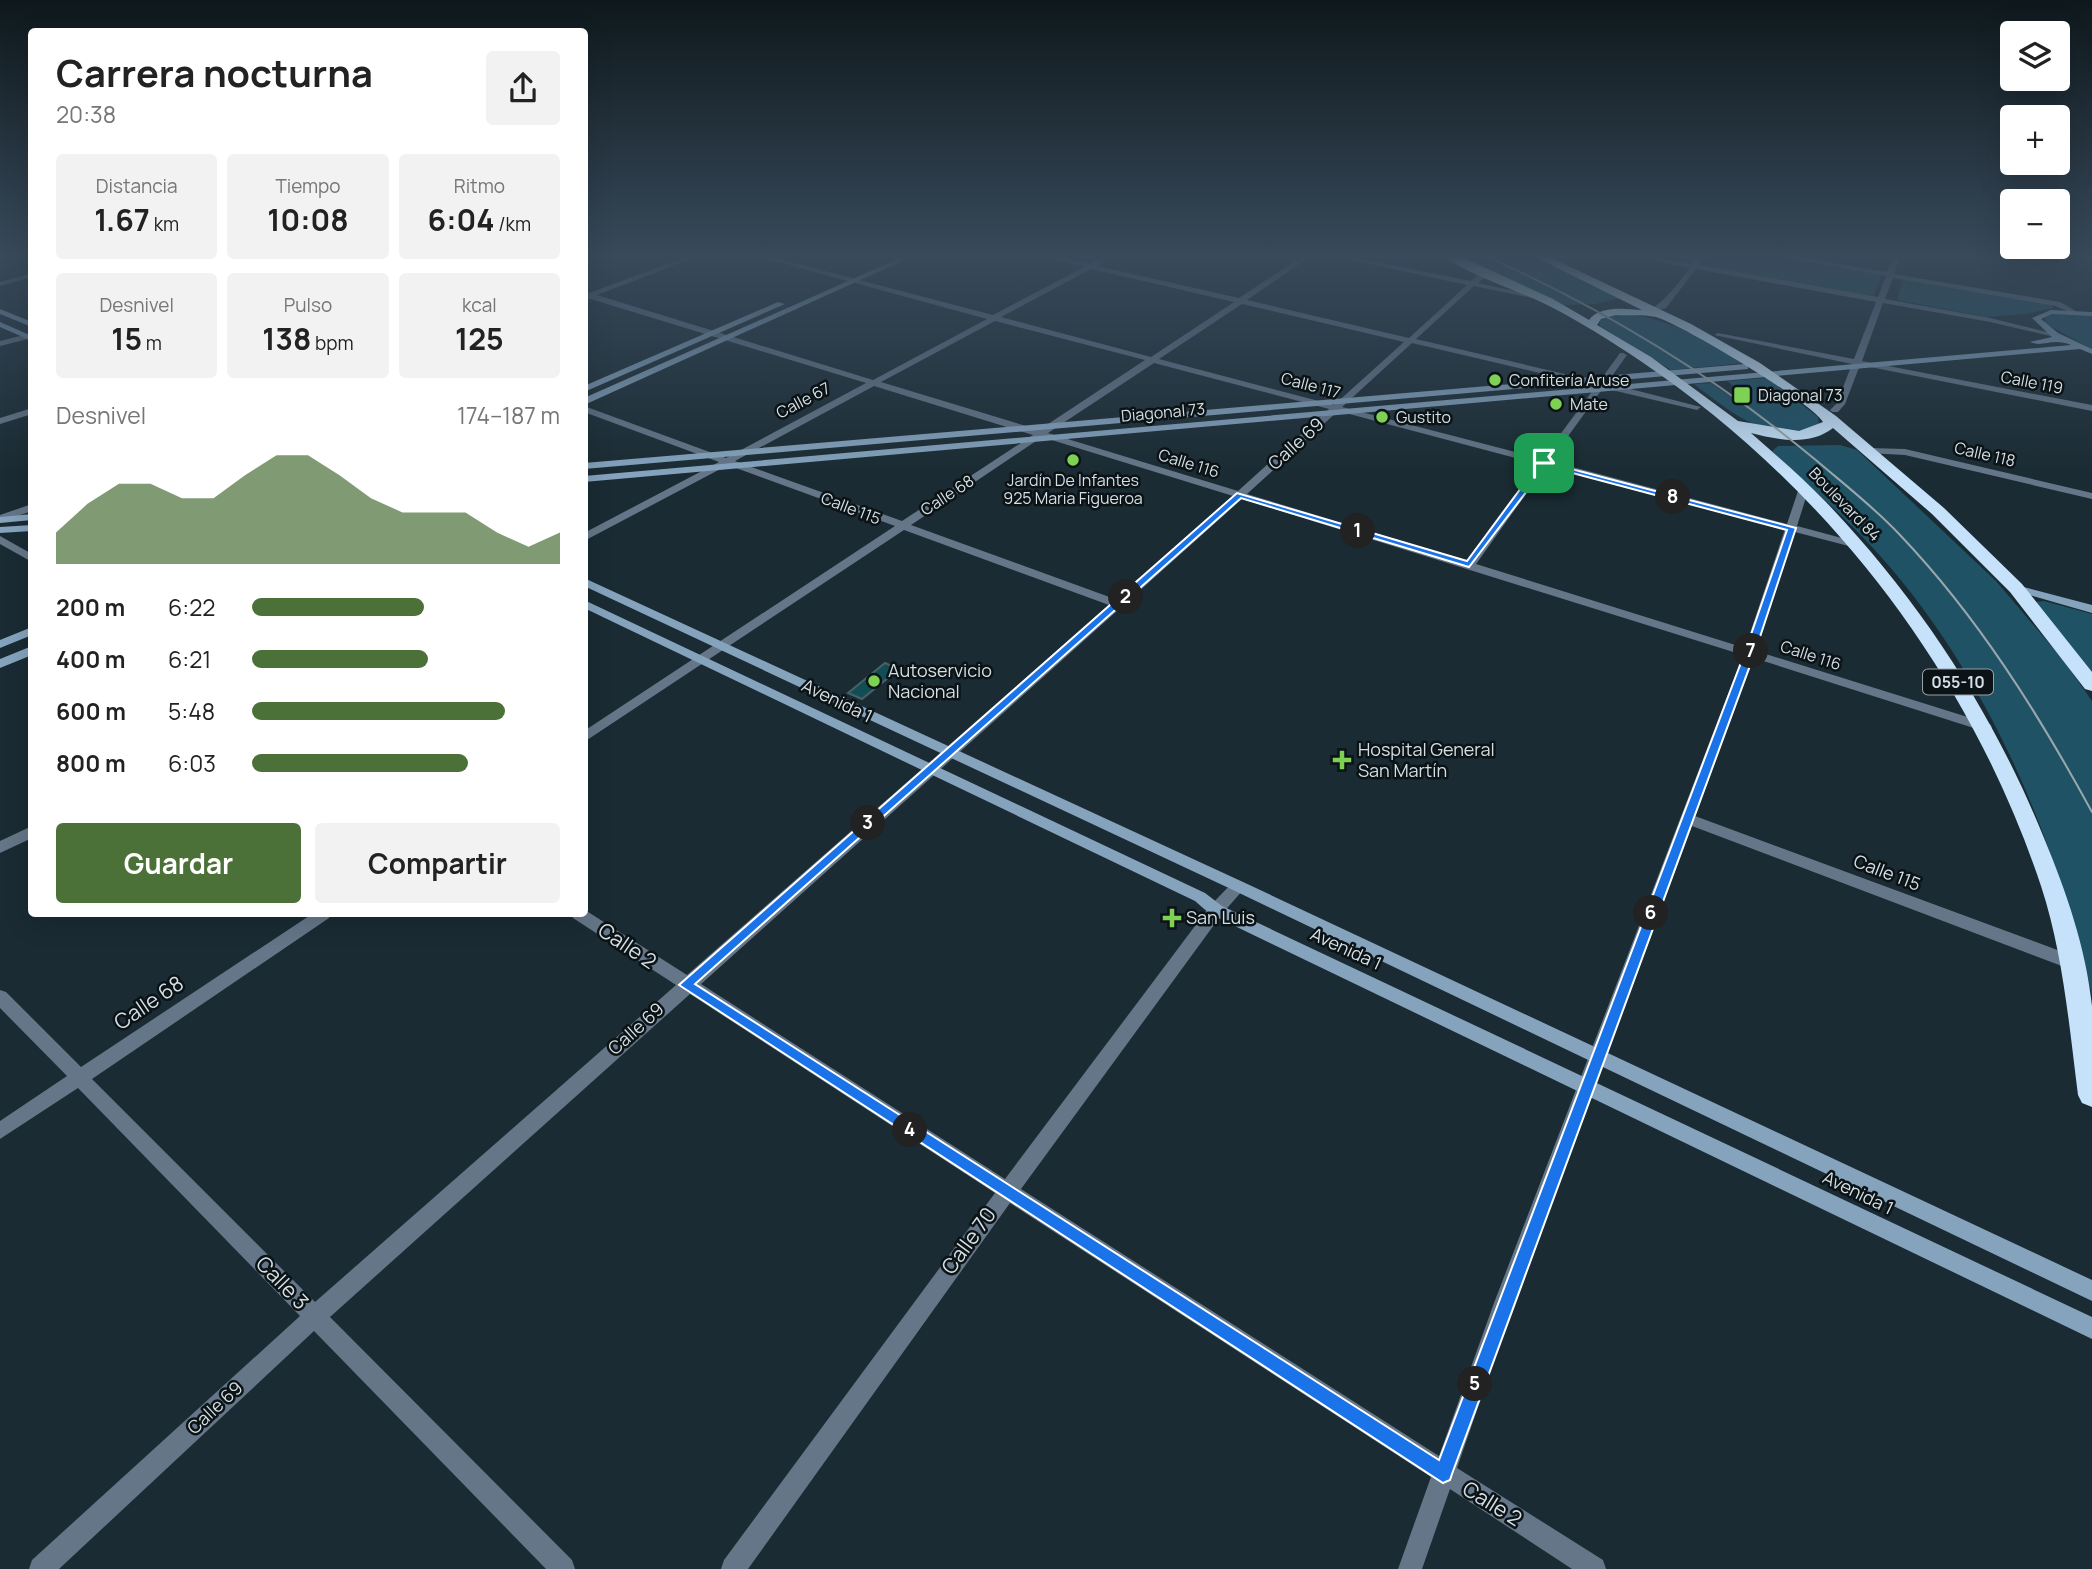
<!DOCTYPE html>
<html lang="es">
<head>
<meta charset="utf-8">
<style>
	:root { --surface:#fff; --page:#f2f2f2; --text:#222; --muted:#767676; --accent:#4b7138 }
	body { margin:0; font-family:Manrope,sans-serif; background:var(--page); color:var(--text); height:100vh; display:flex; flex-direction:column; font-size:26px; white-space:nowrap }
	* { box-sizing:border-box; margin:0 }
	p { font-size:23px; color:var(--muted) }
	.icon { flex:none; width:38px; height:38px; fill:none; stroke:currentColor; stroke-width:2; stroke-linecap:round; stroke-linejoin:round }
	.map { position:relative; flex:1; overflow:hidden }
	.panel { position:absolute; left:28px; top:28px; width:560px; height:889px; display:flex; flex-direction:column; background:var(--surface); border-radius:7px; box-shadow:0 7px 28px #0002 }
	.panel>* { flex:none }
	.buttons { position:absolute; left:2000px; top:21px; display:grid; gap:14px }
	.buttons a { display:grid; place-items:center; width:70px; height:70px; border-radius:7px; background:var(--surface); box-shadow:0 7px 28px #0002; font-size:35px }
	.pin { position:absolute; display:grid; place-items:center; width:60px; height:60px; color:#fff; margin:-30px; border-radius:14px; box-shadow:0 4px 10px #0006 }
	.km { position:absolute; width:35px; height:35px; margin:-18px; border-radius:50%; background:#222; color:#fff; font-size:19px; line-height:35px; text-align:center }
	.round { display:grid; place-items:center; flex:none; width:74px; height:74px; border-radius:7px; background:var(--page) }
	.overview { display:flex; align-items:center; justify-content:space-between; height:119px; padding:0 28px }
	h1 { font-size:38px; font-weight:700; line-height:52px }
	.stats { display:grid; grid-template-columns:repeat(3,1fr); gap:10px; height:119px; padding:7px 28px }
	.stats div { display:grid; align-content:center; border-radius:7px; background:var(--page); text-align:center }
	.stats b { font-size:30px; font-weight:700 }
	.stats small { font-size:19px; font-weight:400 }
	.stats p { font-size:19px }
	.chart { height:196px; padding:14px 28px }
	.chart p { display:flex; justify-content:space-between }
	.chart svg { width:100%; height:126px; margin-top:7px; fill:var(--accent); opacity:.7 }
	.button { display:flex; gap:14px; margin-top:auto; padding:14px 28px }
	.button a { flex:1; height:80px; border-radius:7px; background:var(--accent); color:#fff; font-size:28px; font-weight:700; line-height:80px; text-align:center }
	.button a+a { background:var(--page); color:var(--text) }
	ul { padding:0 28px; list-style:none; font-size:23px }
	li { display:grid; grid-template-columns:112px 84px 1fr; align-items:center; height:52px }
	li i { height:18px; border-radius:9px; background:var(--accent) }
	.map>svg:first-child { display:block }
</style>
</head>
<body>
<div class="map">
<svg width="2092" height="1569" viewBox="0 0 2092 1569">
	<rect width="100%" height="100%" fill="#1a2b33"/>
	<path fill="#205266" d="M1452,254H1527L1620,298L1595,304L1563,305Z
		M1714,254H1765L1882,274L1874,296L1706,266Z
		M1903,278L2050,304L2054,308L2025,314L1987,317L1897,300Z
		M1620,314C1667,315 1703,341 1744,363L1671,370L1600,326V320Z
		M2054,314L2092,316V349L2044,323L2046,315Z
		M1767,378L1818,417L1819,425C1772,448 1729,411 1694,384L1711,383L1743,405L1752,404L1749,401L1751,400L1727,381Z
		M1840,445L1857,450L1996,581L2064,661L2092,701V995C2056,837 1984,667 1872,547C1841,513 1805,483 1772,451L1778,446Z
		M2044,601L2092,614V676L2035,602Z"/>
	<path fill="#114d55" stroke="#4a6063" stroke-width="2" d="M885,663L899,669L862,699L848,693Z"/>
	<g fill="none" stroke-linecap="round" stroke-linejoin="round">
		<path fill="#647687" fill-rule="evenodd" d="M694,254H704L597,295L873,380L987,319L748,254H760L993,315L1084,267L1035,254H1048L1089,264L1107,254H1116L1097,266L1239,298L1306,254H1314L1247,300L1409,338L1467,285L1323,254H1337L1471,281L1484,269H1490V273L1478,283L1546,298L1542,300L1474,286L1416,339L1599,382L1620,353H1623L1627,355L1607,383L1701,407L1697,410L1603,388L1550,461L1787,524L1799,488L1808,486L1809,488L1797,526L1864,544V548L1860,549L1795,532L1756,651L1990,724L1992,727L1990,730H1980L1754,658L1695,816L2079,958L2081,963L2079,968L2073,970L2067,968L1692,826L1514,1303L1457,1468L1603,1560L1606,1569H1572L1450,1489L1422,1569H1398L1431,1477L1010,1203L748,1569H721L724,1560L995,1193L690,994L330,1317L572,1560L575,1569H546L314,1331L59,1569H29L32,1560L300,1316L78,1088L0,1139V1121L67,1076L0,1008V990L6,992L81,1067L312,914H331L329,918L92,1079L315,1302L676,985L573,918L571,914H584L585,910L687,975L1109,605L904,530L584,742V731L895,526L728,465L584,541V533L719,462L584,412V406L726,458L866,383L584,297V292L589,293ZM1091,269L1234,302L1151,357L1001,317ZM1242,304L1404,342L1334,405L1159,359ZM995,321L1145,360L1039,430L881,382ZM1412,343L1596,386L1542,459L1342,407ZM1154,363L1329,409L1238,491L1048,433ZM874,386L1033,435L902,521L735,461ZM1338,411L1538,464L1467,561L1247,494ZM1042,437L1233,496L1115,599L911,525ZM1546,466L1785,529L1745,648L1476,564ZM1242,499L1743,655L1494,1303L1439,1456L1021,1189L1222,914L1243,890L1246,886L1243,882H1233L1210,906L1005,1179L701,984Z
			M1623,254H1639L1692,264L1700,254H1707L1699,265L1878,297L1886,276L1766,254H1782L1887,272L1894,254H1901L1894,274L2060,302L2076,311L2072,313L2055,306L1893,278L1885,299L1990,318L2059,335L2055,337L1990,322L1883,303L1862,361L2092,405V411L1860,365L1845,404L1838,412H1832L1830,410L1837,403L1852,364L1714,335L1718,333L1854,359L1876,302L1696,269L1666,308L1655,311L1651,309C1667,299 1678,283 1690,268Z
			M2066,254L2092,256V260L2069,256Z
			M32,273V277L0,286V282Z
			M32,333V338L0,346V341Z
			M32,408V414L0,424V418Z
			M1870,448L1905,449L2092,493V499L1905,455L1867,453V449Z
			M32,504V511L0,522V515Z
			M0,536L32,554V562L0,544Z
			M32,826V838L0,853V841Z"/>
		<path fill="#85a3bd" fill-rule="evenodd" d="M909,254H918L584,405V398Z
			M778,302L785,304L584,392V386Z
			M0,309L32,322V327L0,314Z
			M2051,310L2092,312V316L2052,314L2041,319L2058,333L2092,349V354L2080,349L584,482V476L2071,345C2052,337 2043,348 2030,342L2052,337L2032,318Z
			M0,322L32,336V341L0,327Z
			M1745,364L1748,365V369L584,469V463Z
			M32,514V520L0,523V517Z
			M32,525V531L0,533V527Z
			M584,578L1243,882L2092,1280V1301L1233,890L584,586Z
			M2016,585L2092,605V613L2012,590L2010,588Z
			M584,600L1205,893L1222,906L2092,1317V1339L1210,914L1195,901L584,608Z
			M32,627V635L0,648V640Z
			M32,646V655L0,668V659Z"/>
		<path fill="#c6e2fa" fill-rule="evenodd" d="M1441,254H1455L1553,299L1589,320C1600,305 1626,309 1642,310L1529,254H1543L1691,324L1760,363L1836,416L1944,508L2022,584L2092,672V691L2085,689L2010,592L1932,514L1833,428C1810,446 1778,440 1751,433C1776,455 1802,477 1825,501C1919,599 1993,712 2044,838C2066,891 2086,948 2092,1006C2092,1039 2092,1074 2092,1107L2082,1103L2078,1095C2069,1025 2063,953 2041,886C1970,673 1828,488 1642,362C1611,341 1576,319 1541,302C1511,288 1466,274 1441,254ZM1616,315C1629,316 1648,314 1659,318C1687,328 1811,402 1823,422L1799,431L1738,421L1651,357L1597,325L1601,319Z"/>
		<path stroke="#9aa7ad" stroke-width="2" d="M1481,254C1603,308 1714,375 1817,461C1845,485 1875,508 1900,535C1978,617 2038,713 2092,812"/>
	</g>
	<linearGradient id="sky" x2="0" y2="1"><stop stop-color="#0e181c"/><stop offset="0.54" stop-color="#384a5b"/><stop offset="1" stop-color="#384a5b" stop-opacity="0"/></linearGradient>
	<rect width="2092" height="474" fill="url(#sky)"/>
	<path fill="#1a73e8" stroke="#fff" stroke-width="2" fill-rule="evenodd" d="M1541,461L1796,528L1755,652L1452,1474L1450,1480L1443,1483L679,985L1237,493L1467,561ZM1546,466L1787,530L1745,652L1439,1460L695,984L1241,498L1469,567Z"/>
	<g fill="#7ed153" stroke="#0b1316" stroke-width="2.5">
		<circle cx="1495" cy="380" r="7"/>
		<rect x="1733" y="386" width="18" height="18" rx="3.5"/>
		<circle cx="1556" cy="404" r="7"/>
		<circle cx="1382" cy="417" r="7"/>
		<circle cx="1073" cy="460" r="7"/>
		<circle cx="874" cy="681" r="7"/>
		<path d="M1338.5 749.5h7v7h7v7h-7v7h-7v-7h-7v-7h7z"/>
		<path d="M1168.5 907.5h7v7h7v7h-7v7h-7v-7h-7v-7h7z"/>
	</g>
	<g text-anchor="middle" stroke-width="5" stroke-linejoin="round" paint-order="stroke">
		<g font-size="16" fill="#d4dfe4" stroke="#0b1316" text-anchor="start">
			<text x="1509" y="386">Confitería Aruse</text>
			<text x="1758" y="401">Diagonal 73</text>
			<text x="1570" y="410">Mate</text>
			<text x="1396" y="423">Gustito</text>
			<text x="1073" y="486" text-anchor="middle">Jardín De Infantes<tspan x="1073" dy="18">925 Maria Figueroa</tspan></text>
		</g>
		<g font-size="16" fill="#d4dfe4" stroke="#0b1316">
			<text transform="translate(2032 382) rotate(11)" y="6">Calle 119</text>
			<text transform="translate(1311 385) rotate(15)" y="6">Calle 117</text>
			<text transform="translate(803 400) rotate(-28)" y="6">Calle 67</text>
			<text transform="translate(1163 412) rotate(-5)" y="6">Diagonal 73</text>
			<text transform="translate(1985 454) rotate(13)" y="6">Calle 118</text>
			<text transform="translate(1189 463) rotate(17)" y="6">Calle 116</text>
			<text transform="translate(947 495) rotate(-33)" y="6">Calle 68</text>
			<text transform="translate(1845 504) rotate(46)" y="6">Boulevard 84</text>
			<text transform="translate(851 508) rotate(21)" y="6">Calle 115</text>
			<text transform="translate(1811 655) rotate(18)" y="6">Calle 116</text>
		</g>
		<rect fill="#0b1316" stroke="#98a2a6" stroke-width="2" x="1923" y="669.5" width="70" height="25" rx="5"/>
		<g font-size="16" font-weight="bold" fill="#d4dfe4">
			<text x="1958" y="688">055-10</text>
		</g>
		<g font-size="18" fill="#d4dfe4" stroke="#0b1316">
			<text transform="translate(1296 444) rotate(-42)" y="6">Calle 69</text>
			<text transform="translate(837 701) rotate(26)" y="6">Avenida 1</text>
			<text transform="translate(1887 873) rotate(21)" y="6">Calle 115</text>
			<text transform="translate(1346 949) rotate(25)" y="6">Avenida 1</text>
			<text transform="translate(636 1029) rotate(-42)" y="6">Calle 69</text>
			<text transform="translate(1858 1193) rotate(26)" y="6">Avenida 1</text>
			<text transform="translate(215 1408) rotate(-43)" y="6">Calle 69</text>
		</g>
		<g font-size="18" fill="#d4dfe4" stroke="#0b1316" text-anchor="start">
			<text x="888" y="677">Autoservicio<tspan x="888" dy="21">Nacional</tspan></text>
			<text x="1358" y="756">Hospital General<tspan x="1358" dy="21">San Martín</tspan></text>
			<text x="1186" y="924">San Luis</text>
		</g>
		<g font-size="21" fill="#d4dfe4" stroke="#0b1316">
			<text transform="translate(627 946) rotate(34)" y="7">Calle 2</text>
			<text transform="translate(149 1003) rotate(-34)" y="7">Calle 68</text>
			<text transform="translate(969 1241) rotate(-54)" y="7">Calle 70</text>
			<text transform="translate(282 1283) rotate(46)" y="7">Calle 3</text>
			<text transform="translate(1492 1504) rotate(32)" y="7">Calle 2</text>
		</g>
	</g>
</svg>
<div class="buttons">
<a><svg class="icon" aria-label="layers" viewBox="0 0 24 24"><path d="M12 4l9 5-9 5-9-5zM3 14l9 5 9-5"/></svg></a>
<a>+</a>
<a>−</a>
</div>
<div class="pin" style="left:1544px;top:463px;background:#1e9e55"><svg class="icon" aria-label="arrive" viewBox="0 0 24 24"><path d="M6 21V4h12l-3 4 3 4H6"/></svg></div>
<b class="km" style="left:1358px;top:531px">1</b>
<b class="km" style="left:1126px;top:597px">2</b>
<b class="km" style="left:868px;top:823px">3</b>
<b class="km" style="left:910px;top:1130px">4</b>
<b class="km" style="left:1475px;top:1384px">5</b>
<b class="km" style="left:1651px;top:913px">6</b>
<b class="km" style="left:1751px;top:651px">7</b>
<b class="km" style="left:1673px;top:497px">8</b>
<section class="panel">
<div class="overview"><div><h1>Carrera nocturna</h1><p>20:38</p></div><a class="round"><svg class="icon" aria-label="share" viewBox="0 0 24 24"><path d="M12 15V3M7 8l5-5 5 5M5 13v7h14v-7"/></svg></a></div>
<div class="stats">
<div><p>Distancia</p><b>1.67<small> km</small></b></div>
<div><p>Tiempo</p><b>10:08</b></div>
<div><p>Ritmo</p><b>6:04<small> /km</small></b></div>
</div>
<div class="stats">
<div><p>Desnivel</p><b>15<small> m</small></b></div>
<div><p>Pulso</p><b>138<small> bpm</small></b></div>
<div><p>kcal</p><b>125</b></div>
</div>
<div class="chart"><p><span>Desnivel</span>174–187 m</p>
<svg viewBox="0 0 160 44" preserveAspectRatio="none"><path d="M0 44V33L10 23L20 16L30 16L40 21L50 21L60 13L70 6L80 6L90 13L100 21L110 26L120 26L130 26L140 33L150 38L160 33V44z"/></svg>
</div>
<ul>
<li><b>200 m</b>6:22<i style="width:56%"></i></li>
<li><b>400 m</b>6:21<i style="width:57%"></i></li>
<li><b>600 m</b>5:48<i style="width:82%"></i></li>
<li><b>800 m</b>6:03<i style="width:70%"></i></li>
</ul>
<div class="button"><a>Guardar</a><a>Compartir</a></div>
</section>
</div>
</body>
</html>
